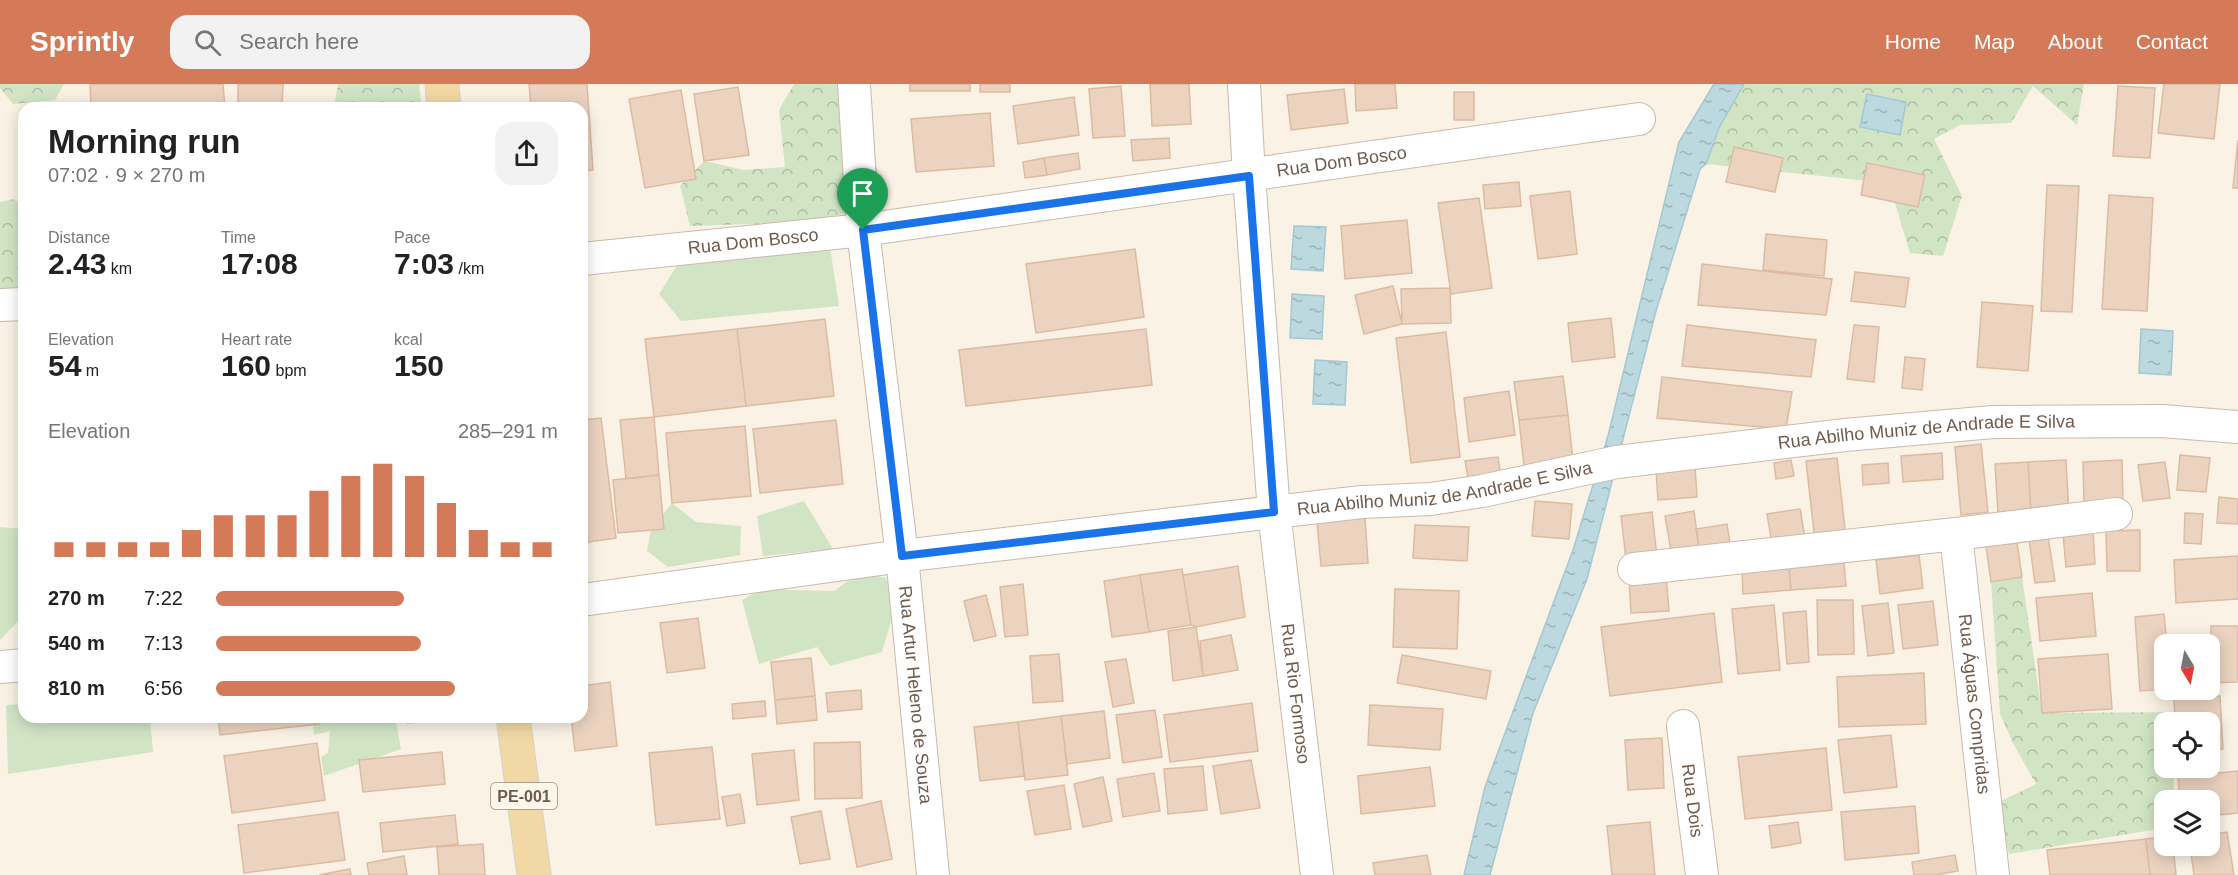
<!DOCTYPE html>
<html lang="en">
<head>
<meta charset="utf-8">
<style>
	:root { --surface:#fff; --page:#f2f2f2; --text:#222; --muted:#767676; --accent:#d57a58 }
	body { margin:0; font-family:Arial,sans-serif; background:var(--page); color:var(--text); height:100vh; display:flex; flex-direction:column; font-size:22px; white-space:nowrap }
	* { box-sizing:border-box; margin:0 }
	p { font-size:20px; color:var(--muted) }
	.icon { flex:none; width:33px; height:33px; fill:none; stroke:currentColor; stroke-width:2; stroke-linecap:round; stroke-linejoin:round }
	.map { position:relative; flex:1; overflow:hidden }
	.drawer { position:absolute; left:18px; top:18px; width:570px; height:621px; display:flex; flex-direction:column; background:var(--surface); border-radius:18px; box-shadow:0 3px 15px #0003 }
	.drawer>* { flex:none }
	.needle { width:39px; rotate:170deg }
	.buttons { position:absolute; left:2154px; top:550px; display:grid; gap:12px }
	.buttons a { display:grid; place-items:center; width:66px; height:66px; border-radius:12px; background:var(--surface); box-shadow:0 3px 15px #0003; font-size:30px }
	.pin { position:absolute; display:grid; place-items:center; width:51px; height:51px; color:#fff; margin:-62px -26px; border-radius:50% 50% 50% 0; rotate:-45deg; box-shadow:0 0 6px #0007 }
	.pin .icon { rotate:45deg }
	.round { display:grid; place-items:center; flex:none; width:63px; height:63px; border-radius:18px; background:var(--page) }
	.summary { display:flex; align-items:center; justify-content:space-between; height:102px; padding:0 30px }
	h1 { font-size:33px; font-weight:800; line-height:45px }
	.figures { display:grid; grid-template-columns:repeat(3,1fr); gap:9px; height:102px; padding:6px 30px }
	.figures div { display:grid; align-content:center }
	.figures b { font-size:30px; font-weight:800 }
	.figures small { font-size:16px; font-weight:400 }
	.figures p { font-size:16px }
	.chart { height:168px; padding:12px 30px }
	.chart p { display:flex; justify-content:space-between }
	.chart svg { width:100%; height:108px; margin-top:6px; stroke:var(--accent); stroke-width:6 }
	ul { padding:0 30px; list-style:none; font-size:20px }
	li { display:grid; grid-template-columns:96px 72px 1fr; align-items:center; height:45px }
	li i { height:15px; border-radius:8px; background:var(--accent) }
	header { display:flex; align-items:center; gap:36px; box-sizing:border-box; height:84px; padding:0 30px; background:var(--accent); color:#fff }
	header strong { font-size:28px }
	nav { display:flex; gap:33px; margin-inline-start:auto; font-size:21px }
	.search { width:420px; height:54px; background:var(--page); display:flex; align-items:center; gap:15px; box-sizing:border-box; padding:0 21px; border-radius:18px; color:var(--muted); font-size:22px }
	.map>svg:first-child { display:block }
</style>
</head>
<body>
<header>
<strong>Sprintly</strong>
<div class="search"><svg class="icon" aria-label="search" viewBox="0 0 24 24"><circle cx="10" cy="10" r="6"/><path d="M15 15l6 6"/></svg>Search here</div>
<nav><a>Home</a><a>Map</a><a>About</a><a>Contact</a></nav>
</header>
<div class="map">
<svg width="2238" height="791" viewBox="0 0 2238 791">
	<defs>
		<pattern id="forest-crowns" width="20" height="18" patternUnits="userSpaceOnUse" patternTransform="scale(1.5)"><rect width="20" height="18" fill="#d1e5c5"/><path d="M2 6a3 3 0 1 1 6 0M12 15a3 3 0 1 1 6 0" fill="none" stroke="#aebda2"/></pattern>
		<pattern id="water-ripples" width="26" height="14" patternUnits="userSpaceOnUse" patternTransform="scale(1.5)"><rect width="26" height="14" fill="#bcd9e0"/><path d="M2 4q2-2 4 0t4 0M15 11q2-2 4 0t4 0" fill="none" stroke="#9db3b8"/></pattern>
	</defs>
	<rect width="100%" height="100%" fill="#f9f2e5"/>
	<path fill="#d1e5c5" d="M830,163L839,222L681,237L659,210L678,180Z
		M804,417L833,465L763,472L757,432Z
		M672,419L696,438L741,442L740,471L668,483L647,467L651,446Z
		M0,443L24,445V531L0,556Z
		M860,488L886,494L896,520L882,568L830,582L817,563L759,580L742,516L779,496L787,506L834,507Z
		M24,620V633H150L153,668L8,690L6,621Z
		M312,633H395L401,665L324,692L321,673L328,669L330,647L314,651Z"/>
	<path fill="url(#forest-crowns)" d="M0,0H64L55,16L13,20L0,4Z
		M338,0H419L422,24H332L334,22Z
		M794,0H843L871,24L880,121L810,138L690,142L680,102L704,77L744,86L785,83L779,26Z
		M1744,0H2084L2077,41L2033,2L2011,39L1960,41L1934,55L1962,112L1943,172L1910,169L1889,99L1706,80L1719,44Z
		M14,115L24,122V206L0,210V118Z
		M2022,493L2042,629L2174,628V639H2164V684H2174V717H2164V744L2009,770L1995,720L2036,700L2013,659L2000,630L1991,498Z"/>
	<path fill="url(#water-ripples)" stroke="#a3c8d1" stroke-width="1.5" d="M1714,0H1744L1719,44L1706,80L1700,85L1656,227L1587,495L1533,629L1490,791H1464L1485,703L1573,466L1608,352L1679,58Z
		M1867,10L1906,18L1900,51L1860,43Z
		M1294,142L1326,143L1323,187L1291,185Z
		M1292,210L1324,212L1322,255L1290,254Z
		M2141,245L2173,247L2171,291L2139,289Z
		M1315,276L1347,278L1345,321L1313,320Z"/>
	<path fill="#ebd3c0" stroke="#dcbba2" stroke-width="1.5" d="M90,0H223L225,24H91Z
		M238,0H283L282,24H238Z
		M529,0H587L593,86L582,87V24H531Z
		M910,0H970V7H910Z
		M980,0H1010V8H980Z
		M1150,0H1189L1191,40L1152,42Z
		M1355,0H1395L1397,24L1356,27Z
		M2164,0H2220L2214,55L2158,49Z
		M1121,2L1125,52L1093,54L1089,5Z
		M2118,2L2155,4L2150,74L2113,72Z
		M738,3L749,71L704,77L694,10Z
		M1344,5L1348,39L1291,46L1287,11Z
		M681,6L696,95L645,104L629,15Z
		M1454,8H1474V36H1454Z
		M1074,13L1079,51L1018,60L1013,22Z
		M990,29L994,82L916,88L911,35Z
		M1169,54L1170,74L1133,77L1131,56Z
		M2238,56V104H2233Z
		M1734,63L1783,74L1775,108L1726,98Z
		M1078,69L1080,85L1047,91L1044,74Z
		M1044,74L1047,91L1025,94L1023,78Z
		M1867,79L1925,91L1918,123L1861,111Z
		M1519,98L1521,122L1485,125L1483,101Z
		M2047,101L2079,102L2072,228L2041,227Z
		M1570,107L1577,170L1538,175L1530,112Z
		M2109,111L2153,114L2147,227L2102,225Z
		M1479,114L1492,204L1451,210L1438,119Z
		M1407,136L1412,189L1345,195L1341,142Z
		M1766,150L1827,156L1824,192L1763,186Z
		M1135,165L1144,233L1036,249L1026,180Z
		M1702,180L1832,195L1826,231L1698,221Z
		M1855,188L1909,194L1905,223L1851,217Z
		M1393,202L1402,240L1364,250L1355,211Z
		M1450,204L1451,239L1402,240L1401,205Z
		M1982,218L2033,222L2028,287L1977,283Z
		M1611,234L1615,273L1572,278L1568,239Z
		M825,235L834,312L746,322L737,245Z
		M1687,241L1816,256L1811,293L1682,282Z
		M1854,241L1879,243L1874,298L1847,295Z
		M737,245L746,322L654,333L645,255Z
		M1146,245L1152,301L966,322L959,266Z
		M1446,248L1460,373L1411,379L1396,254Z
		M1905,273L1925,275L1922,306L1902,304Z
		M1563,292L1568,331L1519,336L1514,298Z
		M1662,293L1792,308L1786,345L1657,334Z
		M1509,307L1515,351L1469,358L1464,314Z
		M1568,331L1573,377L1524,382L1519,336Z
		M654,333L659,391L626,395L620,336Z
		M601,334L616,454L582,459V336Z
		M836,336L843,400L760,409L753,345Z
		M745,342L751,412L672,419L666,349Z
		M1981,360L1988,428L1961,431L1955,363Z
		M1942,369L1943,395L1903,398L1901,372Z
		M2180,371L2210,374L2206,408L2177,406Z
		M1498,373L1501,394L1469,399L1465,377Z
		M1837,374L1846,454L1815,457L1806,377Z
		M1791,376L1794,392L1776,395L1774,379Z
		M2066,376L2069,430L2031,432L2028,378Z
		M2122,376L2123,419L2084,420L2083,378Z
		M2028,378L2031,428L1998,429L1995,380Z
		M2165,378L2170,414L2143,417L2138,381Z
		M1888,379L1889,399L1863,401L1862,381Z
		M1695,383L1697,413L1658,416L1656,386Z
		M659,391L664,445L618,449L613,396Z
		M2219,413L2238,415V440L2217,439Z
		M1535,417L1572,420L1569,455L1532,452Z
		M1800,425L1805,454L1772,460L1767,430Z
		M1694,427L1699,464L1671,467L1665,432Z
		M1652,428L1657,472L1626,475L1621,432Z
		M2185,429L2203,430L2201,460L2184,459Z
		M1365,434L1368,479L1321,482L1317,438Z
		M1727,440L1730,459L1699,464L1696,445Z
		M1415,441L1469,443L1467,477L1413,474Z
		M2140,446V487H2107L2106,447Z
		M2093,447L2095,480L2066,483L2063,450Z
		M2016,451L2022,493L1991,498L1985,455Z
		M2048,453L2055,497L2035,499L2029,455Z
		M1919,471L1923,504L1880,510L1876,476Z
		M2238,472V515L2176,519L2174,476Z
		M1844,479L1846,502L1791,506L1789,484Z
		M1238,482L1245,533L1196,543L1191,541L1183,491Z
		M1789,484L1791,506L1743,510L1742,487Z
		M1182,485L1191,541L1149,548L1140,491Z
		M1140,491L1149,548L1112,553L1104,497Z
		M1666,492L1669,527L1631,529L1629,494Z
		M1023,500L1028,551L1005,553L1000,503Z
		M1395,505L1459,507L1457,565L1393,563Z
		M2092,509L2096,552L2040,557L2036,514Z
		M986,511L996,552L974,557L964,517Z
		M1817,516H1853L1854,570L1818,571Z
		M1933,517L1938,561L1903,565L1898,521Z
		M1888,519L1894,569L1868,572L1862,522Z
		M1774,521L1780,586L1738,590L1732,525Z
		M1806,527L1809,578L1787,580L1783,529Z
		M1714,529L1722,598L1610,612L1601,543Z
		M2164,530L2167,561H2164V605L2140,607L2135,533Z
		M698,534L705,584L667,589L660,539Z
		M2211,542H2238V598L2211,599Z
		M1196,543L1203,592L1173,597L1168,547Z
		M1231,551L1238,586L1203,592L1200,557Z
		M1059,570L1063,617L1033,619L1030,572Z
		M2108,570L2112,625L2042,629L2038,575Z
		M1402,571L1491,587L1486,615L1397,599Z
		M811,574L815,612L775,616L771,578Z
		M1126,575L1134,619L1113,623L1105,578Z
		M1924,589L1926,640L1839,643L1837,593Z
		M610,598L617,662L575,667L571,633H582V602Z
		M861,606L862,625L828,628L826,609Z
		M815,612L817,636L777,640L775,616Z
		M2220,612L2223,665L2210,666V639H2175L2174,615Z
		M765,617L766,632L733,635L732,620Z
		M1252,619L1258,667L1170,678L1164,631Z
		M1370,621L1443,625L1440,666L1368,661Z
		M1155,626L1162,673L1123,679L1116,631Z
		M1104,627L1110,674L1067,680L1061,632Z
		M1061,632L1068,691L1025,696L1018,638Z
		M218,633H319V640L220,651Z
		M406,633H447L448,635L407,639Z
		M1018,638L1024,692L980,697L974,643Z
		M1891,651L1897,703L1844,709L1838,656Z
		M1662,654L1664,704L1628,706L1625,656Z
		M860,658L862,714L815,715L814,659Z
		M317,659L325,716L232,729L224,672Z
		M712,663L720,735L656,741L649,669Z
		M1826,664L1832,726L1745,735L1738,673Z
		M794,666L799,716L757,721L752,670Z
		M442,668L445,700L363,708L359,676Z
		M1251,676L1260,724L1221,730L1213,682Z
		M1203,682L1207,726L1168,730L1164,685Z
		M1430,683L1435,722L1361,730L1358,692Z
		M2238,687V729L2210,732V717H2180L2178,693Z
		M1154,689L1160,727L1123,733L1117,695Z
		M1103,693L1112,737L1083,743L1074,700Z
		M1064,701L1071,745L1035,751L1027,707Z
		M740,710L745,739L727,742L722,713Z
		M881,717L892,775L857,783L846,725Z
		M1915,722L1919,769L1845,776L1841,728Z
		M821,727L830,775L800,780L791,733Z
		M338,728L345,776L244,789L238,741Z
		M455,731L458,760L383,768L380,739Z
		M1650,738L1655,791H1612L1607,742Z
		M1798,738L1801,759L1772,764L1769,742Z
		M2227,748L2234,791H2194L2190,762H2210V751Z
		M2164,753V762H2173L2176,791H2150L2146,755Z
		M2146,755L2150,791H2050L2047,766Z
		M483,760L485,791H439L437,763Z
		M1427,771L1431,791H1375L1373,779Z
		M1955,771L1958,787L1935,791H1914L1912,778Z
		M404,772L407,791H369L367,779Z
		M350,785L351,791H319Z"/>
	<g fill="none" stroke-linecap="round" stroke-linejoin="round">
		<g stroke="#c9baac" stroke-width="34">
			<g id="minor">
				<path id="s1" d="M854,0L863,146L902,472L933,791"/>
				<path id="s2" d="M1244,0L1249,92L1274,428L1317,791"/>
				<path id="s3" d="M582,175L863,146L1639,35"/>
				<path d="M0,221L24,220"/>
				<path id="s4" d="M1956,450L1993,791"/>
				<path d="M1634,485L1956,450L2116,430"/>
				<path id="s5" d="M582,516L902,472L1274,428L1362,418L1431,415L1482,407L1617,378L1845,351L1993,338L2162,337L2238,343"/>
				<path d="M0,583L24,581"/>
				<path id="s6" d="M1683,642L1702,791"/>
			</g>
		</g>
		<g stroke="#d7d1cd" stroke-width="35">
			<path id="primary" d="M442,0L444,24
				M513,633L534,791"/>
		</g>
		<use href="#minor" stroke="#fff" stroke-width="32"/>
		<use href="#primary" stroke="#f1d8a5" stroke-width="33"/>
	</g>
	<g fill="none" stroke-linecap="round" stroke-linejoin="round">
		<g stroke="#fff" stroke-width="12">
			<path id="route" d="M1249,92L1274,428L902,472L863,146Z"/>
		</g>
		<use href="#route" stroke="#1a73e8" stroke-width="8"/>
	</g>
	<g text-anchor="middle" stroke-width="5" stroke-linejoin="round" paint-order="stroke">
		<rect fill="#fdf6ea" stroke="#9a8a7c" stroke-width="1.5" x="491" y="699" width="66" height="26" rx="4.5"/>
		<g font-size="16" font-weight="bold" fill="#6f5b4d">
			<text x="524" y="718">PE-001</text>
		</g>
		<g font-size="18" fill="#6f5b4d" stroke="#fdf6ea">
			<text dy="6" stroke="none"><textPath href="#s3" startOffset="766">Rua Dom Bosco</textPath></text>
			<text dy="6" stroke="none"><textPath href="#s3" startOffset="172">Rua Dom Bosco</textPath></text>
			<text dy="6" stroke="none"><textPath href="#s5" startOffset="1356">Rua Abilho Muniz de Andrade E Silva</textPath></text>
			<text dy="6" stroke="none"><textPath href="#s5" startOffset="870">Rua Abilho Muniz de Andrade E Silva</textPath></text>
			<text dy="6" stroke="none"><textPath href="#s2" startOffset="612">Rua Rio Formoso</textPath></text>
			<text dy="6" stroke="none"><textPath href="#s1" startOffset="614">Rua Artur Heleno de Souza</textPath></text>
			<text dy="6" stroke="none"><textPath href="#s4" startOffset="171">Rua Águas Compridas</textPath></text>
			<text dy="6" stroke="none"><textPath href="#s6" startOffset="75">Rua Dois</textPath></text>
		</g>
	</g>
</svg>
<div class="buttons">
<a><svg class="needle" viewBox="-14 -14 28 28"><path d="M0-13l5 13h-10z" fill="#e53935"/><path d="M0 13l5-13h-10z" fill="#767676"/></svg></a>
<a><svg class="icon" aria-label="locate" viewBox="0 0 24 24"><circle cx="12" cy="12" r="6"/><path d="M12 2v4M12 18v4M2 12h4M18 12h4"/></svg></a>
<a><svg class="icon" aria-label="layers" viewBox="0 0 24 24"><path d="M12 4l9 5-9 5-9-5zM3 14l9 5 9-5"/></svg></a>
</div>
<div class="pin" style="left:863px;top:146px;background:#1e9e55"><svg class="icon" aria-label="arrive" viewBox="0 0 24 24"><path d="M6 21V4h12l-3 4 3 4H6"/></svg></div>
<section class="drawer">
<div class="summary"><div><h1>Morning run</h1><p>07:02 · 9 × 270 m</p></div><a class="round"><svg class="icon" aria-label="share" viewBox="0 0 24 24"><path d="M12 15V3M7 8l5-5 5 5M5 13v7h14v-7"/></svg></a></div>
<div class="figures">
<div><p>Distance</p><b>2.43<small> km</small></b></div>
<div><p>Time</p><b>17:08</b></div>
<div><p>Pace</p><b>7:03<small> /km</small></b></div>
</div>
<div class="figures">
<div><p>Elevation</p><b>54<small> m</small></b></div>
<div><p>Heart rate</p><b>160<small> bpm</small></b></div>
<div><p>kcal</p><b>150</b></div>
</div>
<div class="chart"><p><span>Elevation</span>285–291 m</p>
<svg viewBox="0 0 160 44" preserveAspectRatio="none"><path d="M5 44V38M15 44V38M25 44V38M35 44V38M45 44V33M55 44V27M65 44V27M75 44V27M85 44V17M95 44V11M105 44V6M115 44V11M125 44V22M135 44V33M145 44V38M155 44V38"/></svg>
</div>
<ul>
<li><b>270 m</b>7:22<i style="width:55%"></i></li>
<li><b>540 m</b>7:13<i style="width:60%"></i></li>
<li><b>810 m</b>6:56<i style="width:70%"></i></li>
</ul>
</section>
</div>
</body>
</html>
